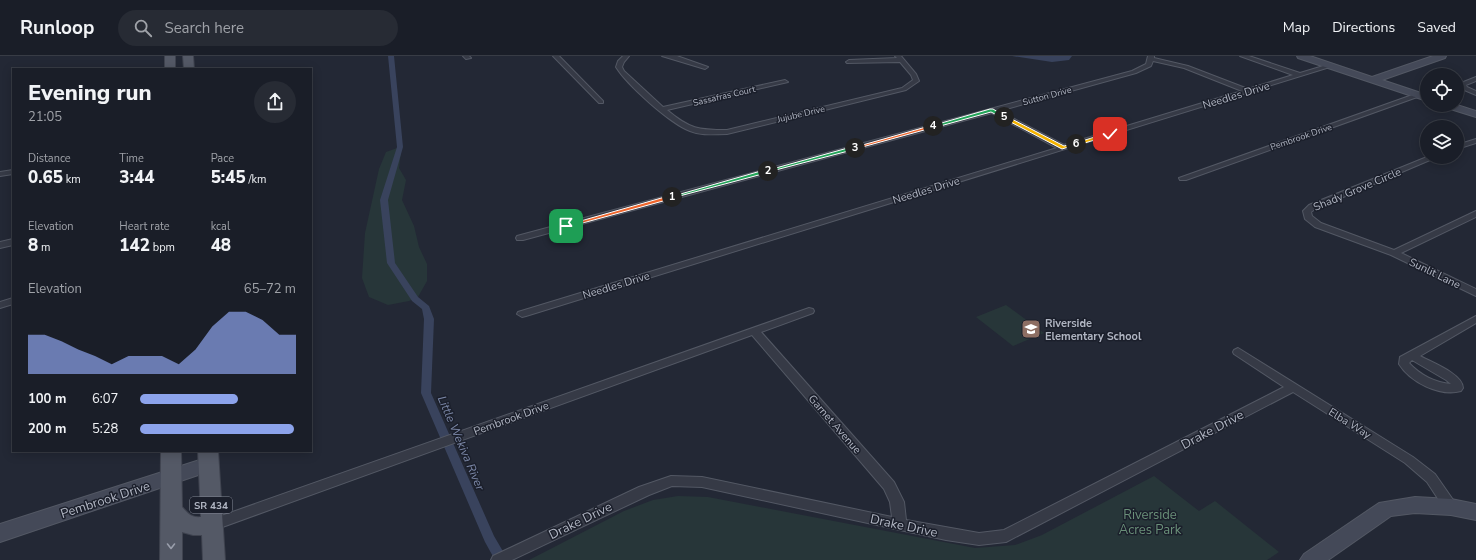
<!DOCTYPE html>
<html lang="en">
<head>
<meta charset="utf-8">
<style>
	:root { --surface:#1a1e28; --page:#272b34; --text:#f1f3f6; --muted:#9fa2a8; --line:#383c45; --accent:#8ca3eb }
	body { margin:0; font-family:"Nunito Sans",sans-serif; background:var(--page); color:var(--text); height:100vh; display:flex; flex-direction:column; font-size:15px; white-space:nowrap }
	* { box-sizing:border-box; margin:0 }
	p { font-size:13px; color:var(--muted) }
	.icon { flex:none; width:22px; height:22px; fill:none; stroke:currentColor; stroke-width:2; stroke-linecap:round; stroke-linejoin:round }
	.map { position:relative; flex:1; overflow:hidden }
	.panel { position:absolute; left:12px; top:12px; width:300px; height:384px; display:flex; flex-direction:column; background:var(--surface); border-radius:0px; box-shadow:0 2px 10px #0003,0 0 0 1px var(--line) }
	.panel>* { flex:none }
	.fabs { position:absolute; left:1420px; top:12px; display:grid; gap:8px }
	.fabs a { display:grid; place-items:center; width:44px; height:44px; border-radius:50%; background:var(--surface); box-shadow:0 2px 10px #0003,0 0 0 1px var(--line); font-size:20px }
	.pin { position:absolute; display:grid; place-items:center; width:34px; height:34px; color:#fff; margin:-17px; border-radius:8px; box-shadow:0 2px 6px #0006 }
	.km { position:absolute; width:20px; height:20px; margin:-10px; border-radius:50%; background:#222; color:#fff; font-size:11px; line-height:20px; text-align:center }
	.round { display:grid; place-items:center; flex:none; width:42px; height:42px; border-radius:21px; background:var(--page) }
	.overview { display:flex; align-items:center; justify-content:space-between; height:68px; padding:0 16px }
	h1 { font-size:22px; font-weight:800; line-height:30px }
	.metrics { display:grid; grid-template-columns:repeat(3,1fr); gap:6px; height:68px; padding:4px 16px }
	.metrics div { display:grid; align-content:center }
	.metrics b { font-size:17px; font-weight:800 }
	.metrics small { font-size:11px; font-weight:400 }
	.metrics p { font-size:11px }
	.chart { height:112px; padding:8px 16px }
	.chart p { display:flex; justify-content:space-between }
	.chart svg { width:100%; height:72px; margin-top:4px; fill:var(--accent); opacity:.7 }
	ul { padding:0 16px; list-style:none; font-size:13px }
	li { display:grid; grid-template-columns:64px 48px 1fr; align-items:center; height:30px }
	li i { height:10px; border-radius:5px; background:var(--accent) }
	header { display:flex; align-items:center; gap:24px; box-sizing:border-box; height:56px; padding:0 20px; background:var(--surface); border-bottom:1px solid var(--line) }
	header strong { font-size:19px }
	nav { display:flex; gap:22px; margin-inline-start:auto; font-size:14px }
	.search { width:280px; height:36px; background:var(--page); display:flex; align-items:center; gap:10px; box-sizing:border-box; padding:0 14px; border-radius:22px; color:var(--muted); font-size:15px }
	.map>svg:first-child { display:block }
</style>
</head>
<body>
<header>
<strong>Runloop</strong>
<div class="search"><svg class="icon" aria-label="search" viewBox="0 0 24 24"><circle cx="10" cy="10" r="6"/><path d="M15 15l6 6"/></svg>Search here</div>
<nav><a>Map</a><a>Directions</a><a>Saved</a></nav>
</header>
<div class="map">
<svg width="1476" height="504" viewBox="0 0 1476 504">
	<rect width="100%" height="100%" fill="#232835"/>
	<path fill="#273639" d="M400,91L401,96L399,112L406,124L402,144L414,170L419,191L427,208V225L418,241L409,245L388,249L369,241L362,222L365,177L379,113L386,96Z
		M1006,249L1044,277L1013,290L976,261Z
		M1154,420L1199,455L1215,445L1279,496L1267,504H529L624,455L653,444L678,440L708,441L975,492L1015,489L1042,479Z"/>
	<path fill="#39435d" d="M1012,0H1072L1069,4L1052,6Z"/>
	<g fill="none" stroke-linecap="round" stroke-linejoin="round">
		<path fill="#39435d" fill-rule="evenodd" d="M388,0H394L403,91L388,144L395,207L418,241L429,250L434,263L431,337L494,480L508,504H495L485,486L421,337L424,263L422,253L412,245L387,207L380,144L397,91Z"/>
		<g stroke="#535864" stroke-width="2">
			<path id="street" d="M463,0H469L471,2L466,3Z
				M553,0H559L603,45V47H599Z
				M623,0H629L624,6L622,11L624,15L663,51L785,24L788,26L667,54C690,73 698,74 727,74L902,32L913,24L911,19L900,6L847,7L846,6L849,4L897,2L895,0H901L916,18L919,25L906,34L727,78C715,78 702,80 690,75C671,68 627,29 616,11L618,5Z
				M662,0H677L708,11L705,13Z
				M1148,0H1154V2L1188,10L1248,33L1293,19L1240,0H1249L1300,17L1330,8L1333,10L526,260L522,261L517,258L518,256L1057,92L992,57L523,184H517L516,182L517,180L1132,15L1146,8ZM1153,5L1184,12L1242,35L1064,89L999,55L1136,17L1151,10Z
				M1476,21V25L1466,29L1467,31L1476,35V39L1462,33L1461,27Z
				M1418,37L1421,39L1420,40L1186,124H1180L1179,122Z
				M1476,83V87L1457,93V89Z
				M1427,101H1437L1315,153L1311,156L1312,160L1321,167L1394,194L1476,155V161L1401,197L1476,233V240L1391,199L1315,171L1305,163L1303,155L1309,149Z
				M13,114V118L0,120V116Z
				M13,183V189L0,192V186Z
				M13,242V248L0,252V246Z
				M809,252L813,253L814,255L813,257L761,276L894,426L904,446L906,464L979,477L1004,474L1284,331L1234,298L1233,296L1234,294L1238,292L1413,401L1435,418L1458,451L1456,455L1451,456L1446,455L1427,426L1405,407L1293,336L1006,486L979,489L946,484L702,431L672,430L649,439L512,504H491L493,500L639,431L671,420L702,421L892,461L890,446L884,433L752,279L217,473L212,475L207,473L205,469L207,465Z
				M1476,260V267L1420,300C1431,306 1463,318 1463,332L1461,335C1440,341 1410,326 1399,308L1400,301ZM1412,304L1446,324L1451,328C1436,327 1420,319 1409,307Z"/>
		</g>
		<g stroke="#535864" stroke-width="2">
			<path id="secondary" d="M1297,0H1310L1372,21L1433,0H1446L1445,2L1382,24L1427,39V45L1298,2Z
				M1443,49H1457L1476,55V61L1444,51Z
				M209,401L216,403L218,408L216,413L0,486V468Z
				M1415,441L1451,443L1476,448V464L1451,459L1415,457L1391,460L1328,504H1300L1304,498L1379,447Z"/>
		</g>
		<g stroke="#3f434f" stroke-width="2">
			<path id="primary" d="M165,0H175V13H165Z
				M183,0H193L194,13H184Z
				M161,395H181L182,451C188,458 192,462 201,461L198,395H218L225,504H203L202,479H193L182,476V504H160Z"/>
		</g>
		<use href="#street" fill="#363a46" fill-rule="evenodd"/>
		<use href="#secondary" fill="#444958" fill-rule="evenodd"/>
		<use href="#primary" fill="#545966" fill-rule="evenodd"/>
	</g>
	<defs><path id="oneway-chevron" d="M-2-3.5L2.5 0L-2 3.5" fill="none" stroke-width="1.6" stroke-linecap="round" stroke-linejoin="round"/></defs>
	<use stroke="#999eab" href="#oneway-chevron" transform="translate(171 490) rotate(90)"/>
	<path fill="#f0652b" stroke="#fff" d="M672,139L675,141L674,142L568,171L563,170Z"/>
	<path fill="#22a559" stroke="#fff" d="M768,113L770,114V116L672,142L670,141Z"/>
	<path fill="#22a559" stroke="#fff" d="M855,90L856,93L768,116L765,115Z"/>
	<path fill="#f0652b" stroke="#fff" d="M933,69L935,71L855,93L852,92Z"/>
	<path fill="#22a559" stroke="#fff" d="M990,53H993L1006,61L1003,62L991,56L933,72L931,70Z"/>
	<path fill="#f5b400" stroke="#fff" d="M1003,60H1006L1064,90L1076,87L1078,88L1062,93L1003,62Z"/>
	<path fill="#f5b400" stroke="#fff" d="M1110,76L1111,79L1078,89L1073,88Z"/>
	<defs>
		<g id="school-square" transform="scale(1)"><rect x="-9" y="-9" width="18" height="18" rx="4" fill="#8d6e63" stroke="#1b1f2b"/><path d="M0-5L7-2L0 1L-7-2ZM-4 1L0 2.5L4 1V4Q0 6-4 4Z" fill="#fff"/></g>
	</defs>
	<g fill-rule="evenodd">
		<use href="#school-square" x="1031" y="273"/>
	</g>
	<g text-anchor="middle" stroke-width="3" stroke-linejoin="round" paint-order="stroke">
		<g font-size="9" fill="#b0b5c2" stroke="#1b1f2b">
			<text transform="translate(724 40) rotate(-13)" y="3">Sassafras Court</text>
			<text transform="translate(1047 40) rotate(-15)" y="3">Sutton Drive</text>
			<text transform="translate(801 58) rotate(-13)" y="3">Jujube Drive</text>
			<text transform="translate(1301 81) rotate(-19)" y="3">Pembrook Drive</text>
		</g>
		<rect fill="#1b1f2b" stroke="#838895" stroke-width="1" x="190" y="441" width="42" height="16" rx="3"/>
		<g font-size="10" font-weight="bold" fill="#b0b5c2">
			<text x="211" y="453">SR 434</text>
		</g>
		<g font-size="11" fill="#b0b5c2" stroke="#1b1f2b">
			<text transform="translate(1236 39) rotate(-17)" y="4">Needles Drive</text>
			<text transform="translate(1357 133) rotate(-23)" y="4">Shady Grove Circle</text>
			<text transform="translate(926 134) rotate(-17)" y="4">Needles Drive</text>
			<text transform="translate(1435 217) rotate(26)" y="4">Sunlit Lane</text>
			<text transform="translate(616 229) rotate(-17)" y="4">Needles Drive</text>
			<text transform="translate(511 362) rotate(-20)" y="4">Pembrook Drive</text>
			<text transform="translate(1350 367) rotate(32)" y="4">Elba Way</text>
			<text transform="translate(835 368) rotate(49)" y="4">Garnet Avenue</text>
		</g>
		<g font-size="11" font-weight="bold" fill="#b0b5c2" stroke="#1b1f2b" text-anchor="start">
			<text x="1045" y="271">Riverside<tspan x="1045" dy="13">Elementary School</tspan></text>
		</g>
		<g font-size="12" font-style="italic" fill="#7c88a8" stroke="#1b1f2b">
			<text transform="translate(461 387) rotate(67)" y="4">Little Wekiva River</text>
		</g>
		<g font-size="13" fill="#b0b5c2" stroke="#1b1f2b">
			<text transform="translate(1212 373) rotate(-28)" y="5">Drake Drive</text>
			<text transform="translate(105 443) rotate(-18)" y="5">Pembrook Drive</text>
			<text transform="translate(580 464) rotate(-26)" y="5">Drake Drive</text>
			<text transform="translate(904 469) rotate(12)" y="5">Drake Drive</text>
		</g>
		<g font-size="13" fill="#6a9079" stroke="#1b1f2b">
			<text x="1150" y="463">Riverside<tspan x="1150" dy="15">Acres Park</tspan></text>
		</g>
	</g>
</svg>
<div class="fabs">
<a><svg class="icon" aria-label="locate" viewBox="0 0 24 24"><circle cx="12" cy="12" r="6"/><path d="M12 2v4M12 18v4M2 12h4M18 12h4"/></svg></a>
<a><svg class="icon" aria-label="layers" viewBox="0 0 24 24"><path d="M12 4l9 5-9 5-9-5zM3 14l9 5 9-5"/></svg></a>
</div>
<div class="pin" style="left:566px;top:170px;background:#1e9e55"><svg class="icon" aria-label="arrive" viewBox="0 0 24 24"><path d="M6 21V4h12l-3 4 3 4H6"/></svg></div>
<div class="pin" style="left:1110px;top:78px;background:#d93025"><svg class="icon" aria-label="check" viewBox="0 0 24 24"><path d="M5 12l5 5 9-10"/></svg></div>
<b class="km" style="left:672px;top:141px">1</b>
<b class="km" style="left:768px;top:115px">2</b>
<b class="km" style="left:855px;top:92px">3</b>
<b class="km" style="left:933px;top:70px">4</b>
<b class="km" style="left:1004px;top:61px">5</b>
<b class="km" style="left:1076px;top:88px">6</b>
<section class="panel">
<div class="overview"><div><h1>Evening run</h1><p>21:05</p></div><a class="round"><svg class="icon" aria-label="share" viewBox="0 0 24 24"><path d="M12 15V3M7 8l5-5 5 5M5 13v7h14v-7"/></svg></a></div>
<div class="metrics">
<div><p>Distance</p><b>0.65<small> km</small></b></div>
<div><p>Time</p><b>3:44</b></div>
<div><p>Pace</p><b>5:45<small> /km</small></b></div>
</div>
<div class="metrics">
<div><p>Elevation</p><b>8<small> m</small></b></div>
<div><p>Heart rate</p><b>142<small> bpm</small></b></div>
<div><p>kcal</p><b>48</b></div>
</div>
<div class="chart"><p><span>Elevation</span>65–72 m</p>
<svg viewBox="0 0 160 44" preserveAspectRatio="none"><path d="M0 44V20L10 20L20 24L30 29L40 33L50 38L60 33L70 33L80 33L90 38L100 29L110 15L120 6L130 6L140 11L150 20L160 20V44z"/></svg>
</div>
<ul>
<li><b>100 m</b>6:07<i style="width:63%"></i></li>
<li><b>200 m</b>5:28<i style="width:99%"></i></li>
</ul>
</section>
</div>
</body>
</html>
